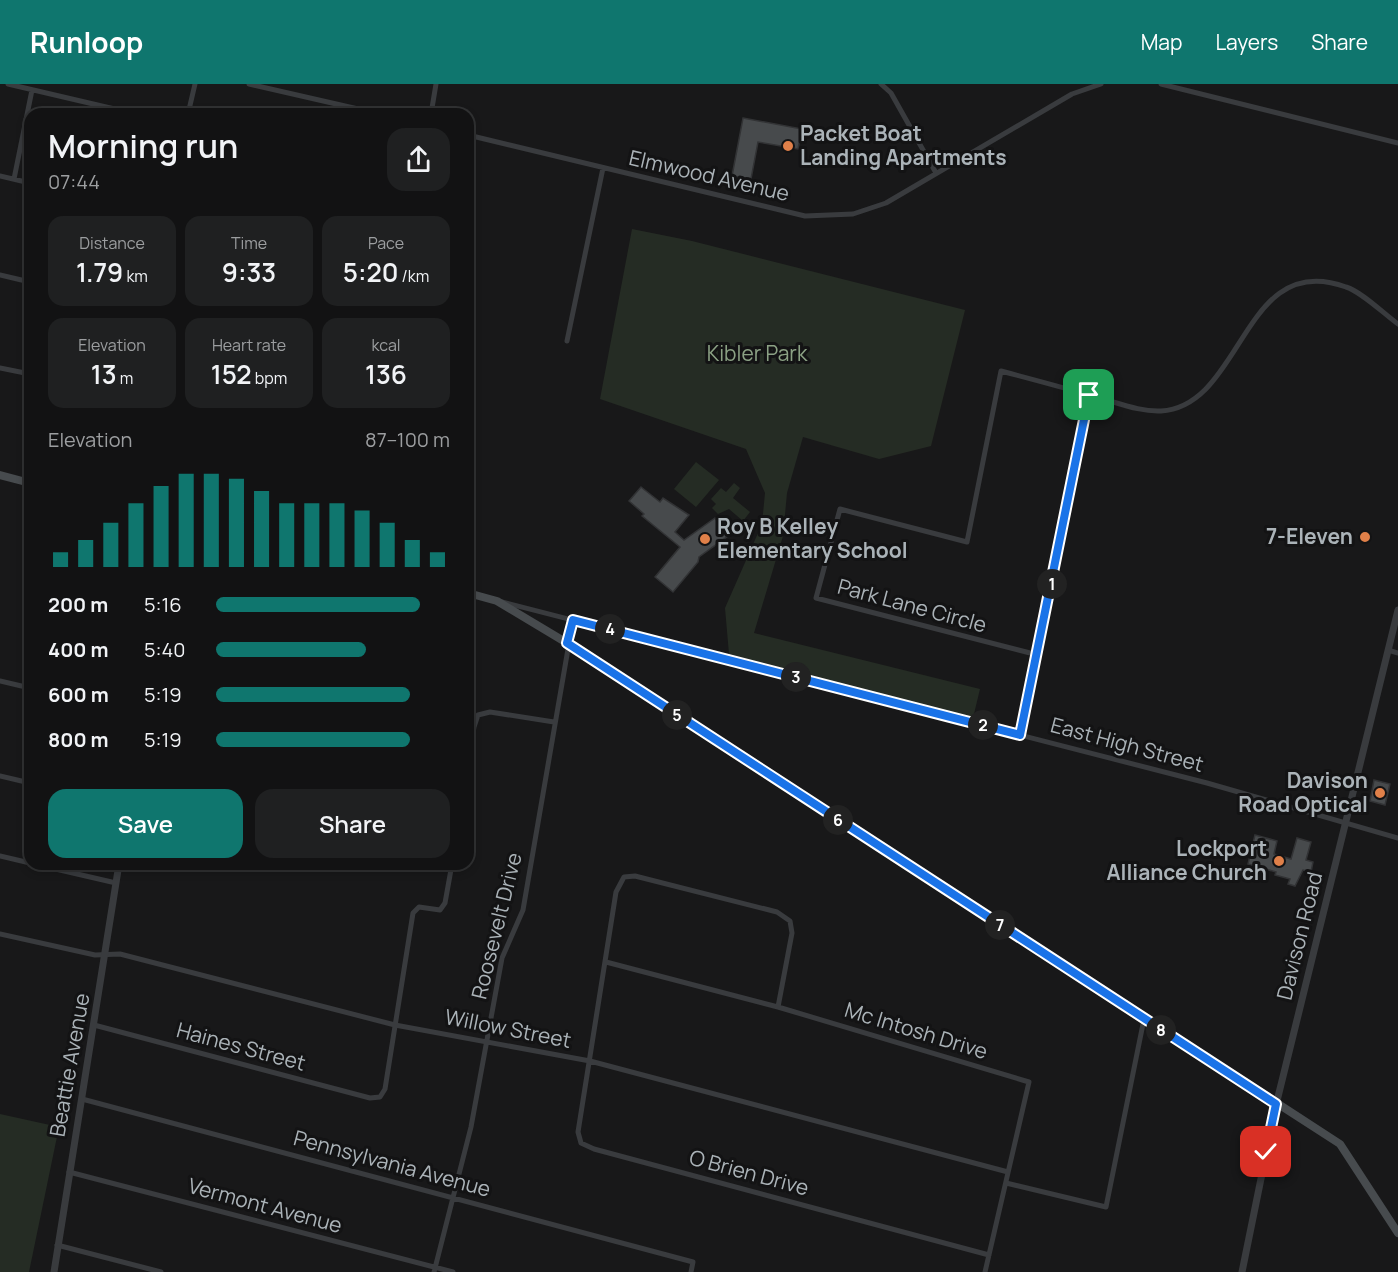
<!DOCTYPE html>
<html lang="en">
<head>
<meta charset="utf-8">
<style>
	:root { --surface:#121213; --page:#1f2021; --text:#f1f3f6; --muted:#9c9ea0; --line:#313233; --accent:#0f766e }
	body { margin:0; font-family:Manrope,sans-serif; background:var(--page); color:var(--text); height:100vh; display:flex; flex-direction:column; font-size:22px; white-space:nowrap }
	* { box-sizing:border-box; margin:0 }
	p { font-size:20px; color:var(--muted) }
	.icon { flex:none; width:33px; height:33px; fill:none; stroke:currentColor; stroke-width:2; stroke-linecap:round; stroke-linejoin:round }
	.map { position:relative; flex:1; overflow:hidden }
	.panel { position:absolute; left:24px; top:24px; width:450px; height:762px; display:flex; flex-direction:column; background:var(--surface); border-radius:18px; box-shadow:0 3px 9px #0003,0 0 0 2px var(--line) }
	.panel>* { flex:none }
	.pin { position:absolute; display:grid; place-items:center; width:51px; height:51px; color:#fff; margin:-26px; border-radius:12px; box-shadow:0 3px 9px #0006 }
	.km { position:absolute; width:30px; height:30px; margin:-15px; border-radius:50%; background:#222; color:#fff; font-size:16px; line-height:30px; text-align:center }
	.round { display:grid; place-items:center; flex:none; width:63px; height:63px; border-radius:18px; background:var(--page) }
	.head { display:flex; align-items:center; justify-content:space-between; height:102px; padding:0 24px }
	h1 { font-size:33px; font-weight:600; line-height:45px }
	.figures { display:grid; grid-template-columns:repeat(3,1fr); gap:9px; height:102px; padding:6px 24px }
	.figures div { display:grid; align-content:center; border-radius:15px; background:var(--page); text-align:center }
	.figures b { font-size:26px; font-weight:600 }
	.figures small { font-size:16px; font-weight:400 }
	.figures p { font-size:16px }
	.chart { height:168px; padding:12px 24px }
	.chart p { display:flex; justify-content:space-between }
	.chart svg { width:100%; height:108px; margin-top:6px; stroke:var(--accent); stroke-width:6 }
	.button { display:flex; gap:12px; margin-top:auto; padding:12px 24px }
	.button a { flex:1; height:69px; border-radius:18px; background:var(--accent); color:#fff; font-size:24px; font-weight:600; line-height:69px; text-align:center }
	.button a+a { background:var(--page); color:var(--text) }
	ul { padding:0 24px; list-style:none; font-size:20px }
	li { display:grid; grid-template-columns:96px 72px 1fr; align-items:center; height:45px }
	li i { height:15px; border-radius:8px; background:var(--accent) }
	header { display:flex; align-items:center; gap:36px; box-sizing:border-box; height:84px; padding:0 30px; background:var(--accent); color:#fff }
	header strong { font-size:28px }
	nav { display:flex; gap:33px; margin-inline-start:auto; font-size:21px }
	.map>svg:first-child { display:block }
</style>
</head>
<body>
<header>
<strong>Runloop</strong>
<nav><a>Map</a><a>Layers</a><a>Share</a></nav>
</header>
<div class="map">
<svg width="1398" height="1188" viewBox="0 0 1398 1188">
	<rect width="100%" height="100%" fill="#181819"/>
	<path fill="#252c24" d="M632,145L692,157L965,226L931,362L879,375L803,353L787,409L783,452L754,549L980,605L973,634L729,570L725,524L762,440L765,409L746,365L600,315Z
		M696,378L719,396L696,423L674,405Z
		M734,399L740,404L733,414L750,428L743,437L729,425L718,430L712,424L716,420L711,415L721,404L726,408Z
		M0,1030L59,1043L29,1188H0Z"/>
	<path fill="#474a4c" stroke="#323335" stroke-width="1.5" d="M743,34L802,45L798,65L758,58L751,95L732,92Z
		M641,403L660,418L663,414L689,431L675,448L684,456L715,434L728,452L699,473L698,478L673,508L655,493L680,463L642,432L644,430L629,417Z
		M1374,696L1390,700L1385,721L1370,717Z
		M1255,751L1277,757L1274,770L1291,775L1297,754L1311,758L1306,776L1313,778L1311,788L1303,786L1295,802L1288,800L1290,795L1275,791L1276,788L1248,780Z"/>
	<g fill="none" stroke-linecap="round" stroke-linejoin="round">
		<path stroke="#393b3e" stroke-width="5" d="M8,0L136,30
			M249,0L380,30
			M881,0L891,9L936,89
			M1161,0L1398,59
			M188,30L195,0
			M431,30L436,0
			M468,51L805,132L853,130L886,119L1072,10L1101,0
			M0,92L30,99
			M14,95L32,6
			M0,191L30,198
			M567,257L603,84
			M0,284L30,290
			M502,518L1207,699L1398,754
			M1388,566L1398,569
			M1038,571L816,514L840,425L967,458L1001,287C1035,296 1069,305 1103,315C1121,320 1142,328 1161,327C1244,322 1242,165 1346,203C1362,208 1384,230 1398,240
			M0,597L30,604
			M1020,651L1089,311
			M468,677L474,643L478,631L490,628L554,638
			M0,692L30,699
			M0,772L30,779
			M34,780L116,799
			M0,850L95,871L120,870L395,941L590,977L1008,1088
			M606,878L778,923L1029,998L985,1188
			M778,923L792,849L790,837L777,828L635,792L624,793L616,808L578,1048L581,1059L594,1065L989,1171
			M94,941L370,1014L380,1013L385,1005L413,829L419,823L440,826L445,819L452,780
			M82,1015L693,1178L691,1188
			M69,1088L453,1188
			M1006,1099L1106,1123L1144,935
			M57,1161L161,1188
			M434,1188L471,1043L502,874L523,826L573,536"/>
		<path stroke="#393b3e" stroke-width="7" d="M54,1188L119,780
			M1242,1188L1276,1021L1398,526"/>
		<path stroke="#474b4e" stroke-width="8" d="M0,391L30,399
			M468,509L497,517L567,559L1340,1060L1398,1149"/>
	</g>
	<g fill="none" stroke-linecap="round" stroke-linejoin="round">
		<g stroke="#fff" stroke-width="12">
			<path id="route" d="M1089,311L1020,651L573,536L567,559L1276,1020L1266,1068"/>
		</g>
		<use href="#route" stroke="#1a73e8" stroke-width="8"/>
	</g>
	<g fill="#e08049" stroke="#131314" stroke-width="2">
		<circle cx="788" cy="62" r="6"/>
		<circle cx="1365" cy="453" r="6"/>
		<circle cx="705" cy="455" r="6"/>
		<circle cx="1380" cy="709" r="6"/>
		<circle cx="1279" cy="777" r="6"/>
	</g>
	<g text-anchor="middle" stroke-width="6" stroke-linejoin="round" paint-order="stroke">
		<g font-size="21" font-weight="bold" fill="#abb3b8" stroke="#131314" text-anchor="end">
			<text x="800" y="57" text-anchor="start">Packet Boat<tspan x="800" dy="24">Landing Apartments</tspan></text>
			<text x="717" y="450" text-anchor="start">Roy B Kelley<tspan x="717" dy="24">Elementary School</tspan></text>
			<text x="1353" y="460">7-Eleven</text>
			<text x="1368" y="704">Davison<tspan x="1368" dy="24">Road Optical</tspan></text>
			<text x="1267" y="772">Lockport<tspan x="1267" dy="24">Alliance Church</tspan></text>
		</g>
		<g font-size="21" fill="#abb3b8" stroke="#131314">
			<text transform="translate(709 92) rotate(13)" y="7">Elmwood Avenue</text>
			<text transform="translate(912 522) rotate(15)" y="7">Park Lane Circle</text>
			<text transform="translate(1127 661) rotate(15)" y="7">East High Street</text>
			<text transform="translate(497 842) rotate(-76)" y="7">Roosevelt Drive</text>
			<text transform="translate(1300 852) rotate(-76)" y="7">Davison Road</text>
			<text transform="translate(508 945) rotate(11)" y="7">Willow Street</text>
			<text transform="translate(916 947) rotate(17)" y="7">Mc Intosh Drive</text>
			<text transform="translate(241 963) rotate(15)" y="7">Haines Street</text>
			<text transform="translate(70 981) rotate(-80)" y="7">Beattie Avenue</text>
			<text transform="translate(392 1080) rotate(15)" y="7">Pennsylvania Avenue</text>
			<text transform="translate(749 1089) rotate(15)" y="7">O Brien Drive</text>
			<text transform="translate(265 1122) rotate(15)" y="7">Vermont Avenue</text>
		</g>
		<g font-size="21" fill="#8ba184" stroke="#131314">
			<text x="757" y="277">Kibler Park</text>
		</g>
	</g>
</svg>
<div class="pin" style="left:1089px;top:311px;background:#1e9e55"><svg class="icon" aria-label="arrive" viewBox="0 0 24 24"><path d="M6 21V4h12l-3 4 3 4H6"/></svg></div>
<div class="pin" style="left:1266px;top:1068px;background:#d93025"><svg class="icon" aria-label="check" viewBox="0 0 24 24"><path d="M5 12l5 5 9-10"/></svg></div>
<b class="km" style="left:1052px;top:500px">1</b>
<b class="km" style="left:983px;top:641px">2</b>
<b class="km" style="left:796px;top:593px">3</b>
<b class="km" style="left:610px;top:545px">4</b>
<b class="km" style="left:677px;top:631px">5</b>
<b class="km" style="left:838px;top:736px">6</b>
<b class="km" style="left:1000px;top:841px">7</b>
<b class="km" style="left:1161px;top:946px">8</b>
<section class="panel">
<div class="head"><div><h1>Morning run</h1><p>07:44</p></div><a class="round"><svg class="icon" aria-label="share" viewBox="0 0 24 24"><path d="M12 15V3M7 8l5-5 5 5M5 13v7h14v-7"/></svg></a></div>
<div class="figures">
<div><p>Distance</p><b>1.79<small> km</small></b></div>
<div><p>Time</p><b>9:33</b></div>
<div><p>Pace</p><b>5:20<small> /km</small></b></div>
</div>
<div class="figures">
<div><p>Elevation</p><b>13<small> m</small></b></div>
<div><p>Heart rate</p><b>152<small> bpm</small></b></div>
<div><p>kcal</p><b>136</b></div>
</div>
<div class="chart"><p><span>Elevation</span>87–100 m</p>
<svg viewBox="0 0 160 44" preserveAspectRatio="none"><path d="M5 44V38M15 44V33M25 44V26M35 44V18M45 44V11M55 44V6M65 44V6M75 44V8M85 44V13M95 44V18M105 44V18M115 44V18M125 44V21M135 44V26M145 44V33M155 44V38"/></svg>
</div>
<ul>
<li><b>200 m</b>5:16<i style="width:87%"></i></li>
<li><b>400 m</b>5:40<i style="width:64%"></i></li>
<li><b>600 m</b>5:19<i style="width:83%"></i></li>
<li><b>800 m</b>5:19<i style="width:83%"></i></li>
</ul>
<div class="button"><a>Save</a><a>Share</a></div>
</section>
</div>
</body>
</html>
